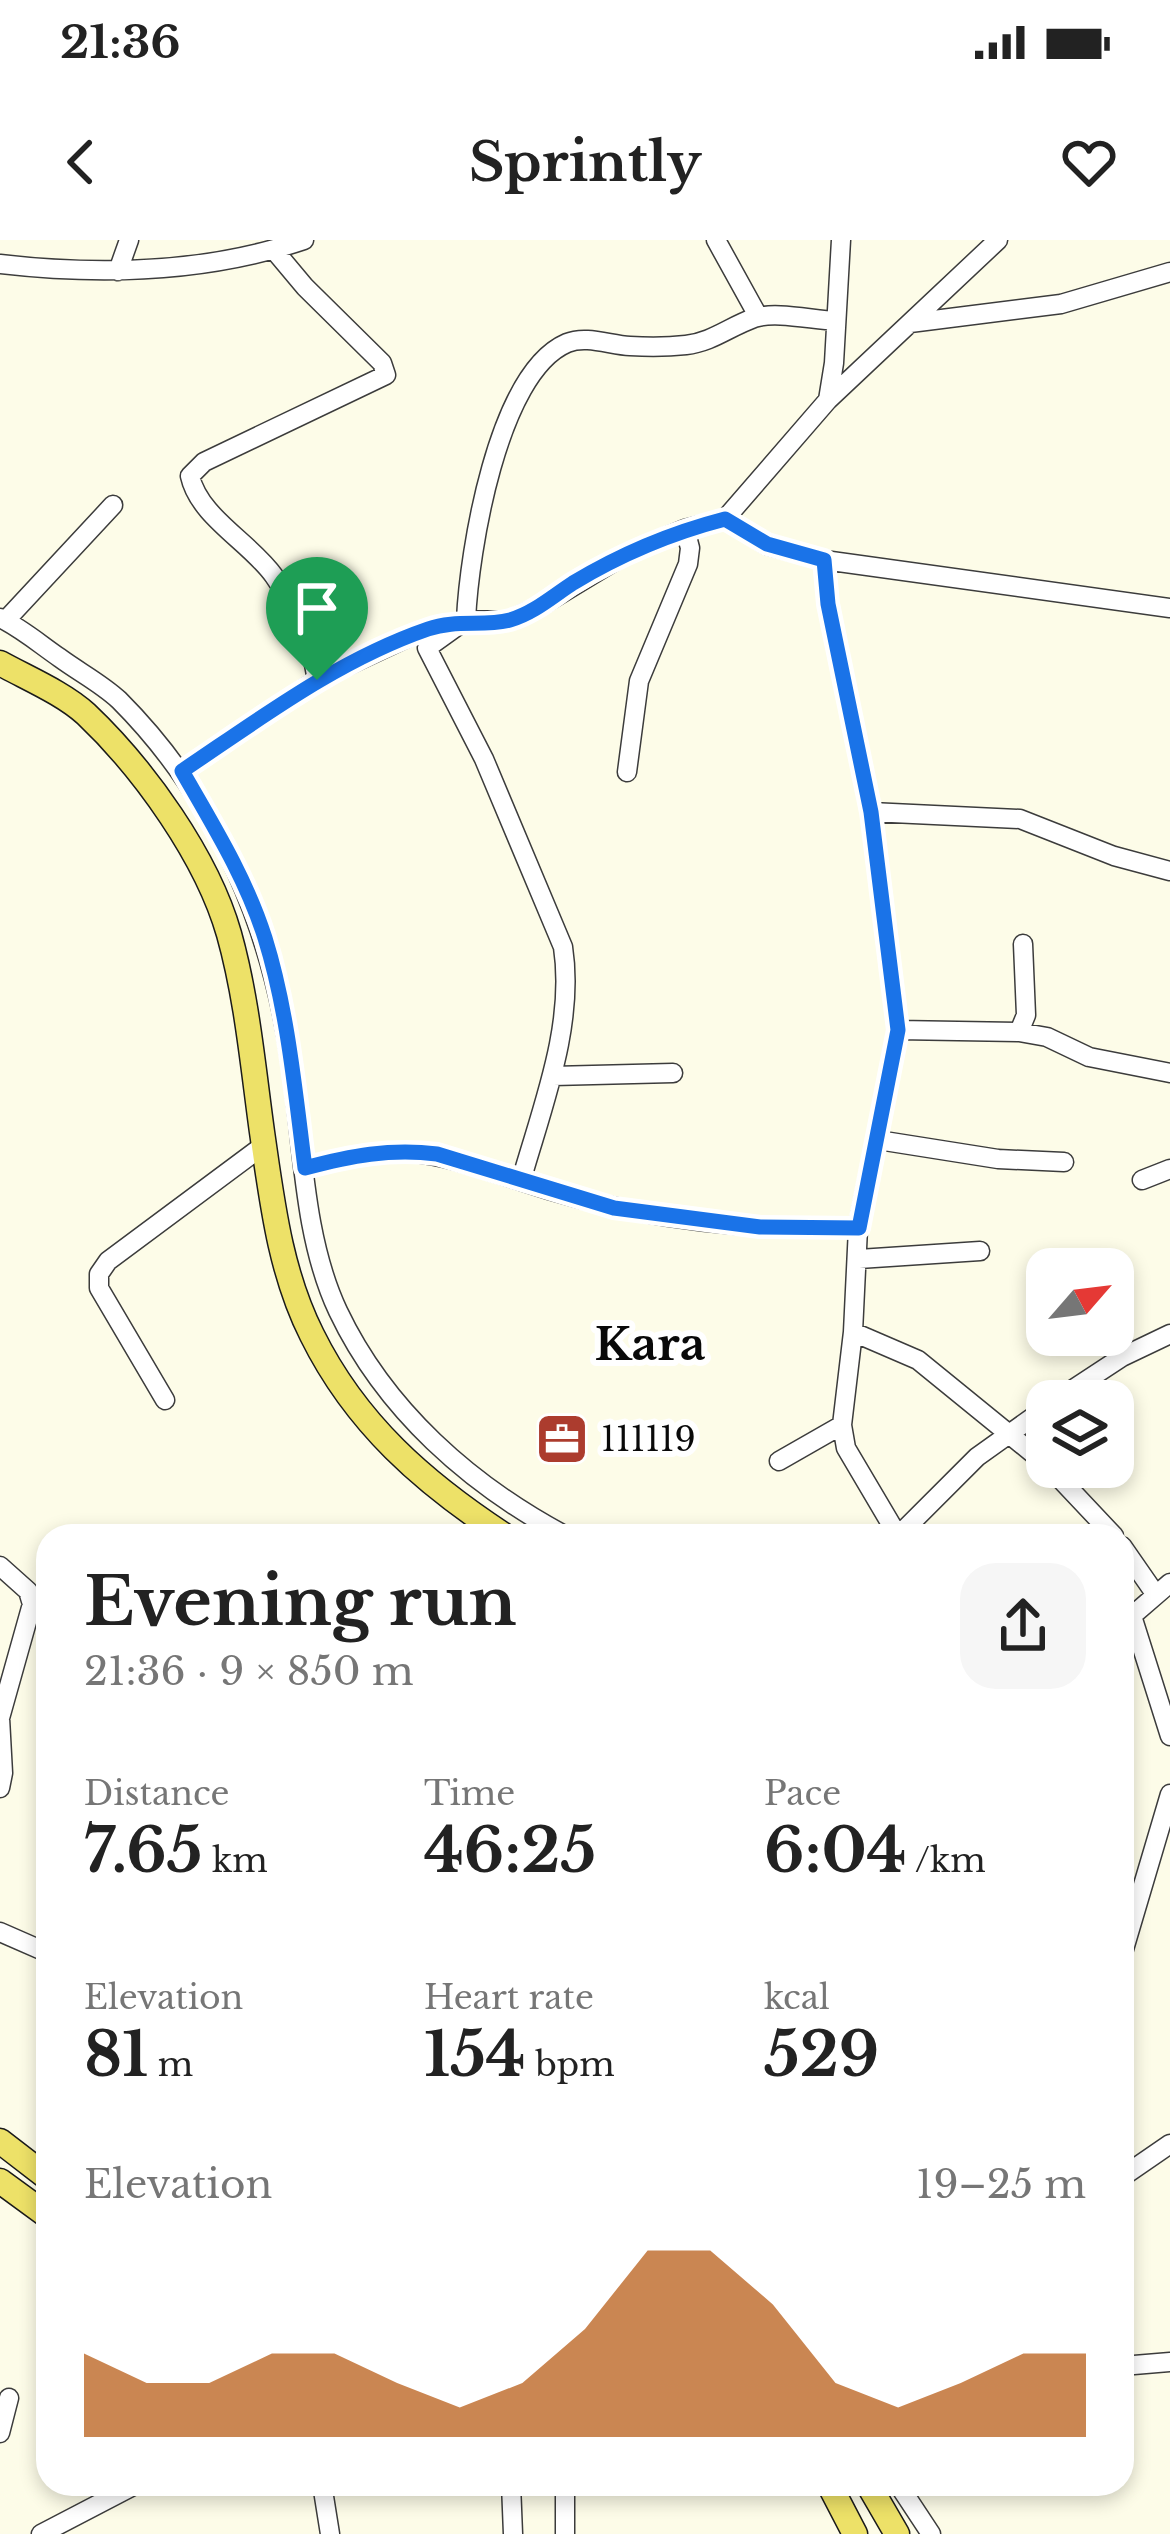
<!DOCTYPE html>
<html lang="en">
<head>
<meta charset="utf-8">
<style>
	:root { --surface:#fff; --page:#f6f6f6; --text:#222; --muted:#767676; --accent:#b45309 }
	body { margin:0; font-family:"Libre Baskerville",serif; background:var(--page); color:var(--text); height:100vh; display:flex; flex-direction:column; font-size:45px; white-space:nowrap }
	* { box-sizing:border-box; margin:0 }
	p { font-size:39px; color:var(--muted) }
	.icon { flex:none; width:66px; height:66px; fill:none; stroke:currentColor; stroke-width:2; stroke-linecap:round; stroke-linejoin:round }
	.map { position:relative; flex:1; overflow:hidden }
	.details { position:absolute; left:36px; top:1284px; width:1098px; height:972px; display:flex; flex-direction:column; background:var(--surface); border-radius:36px; box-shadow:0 6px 18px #0003 }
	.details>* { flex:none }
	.needle { width:78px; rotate:62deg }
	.buttons { position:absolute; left:1026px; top:1008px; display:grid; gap:24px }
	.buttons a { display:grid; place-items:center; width:108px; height:108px; border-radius:24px; background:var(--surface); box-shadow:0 6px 18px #0003; font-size:60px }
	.pin { position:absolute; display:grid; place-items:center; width:102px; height:102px; color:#fff; margin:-123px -51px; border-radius:50% 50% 50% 0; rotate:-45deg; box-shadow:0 0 12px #0007 }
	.pin .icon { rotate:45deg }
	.round { display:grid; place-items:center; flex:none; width:126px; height:126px; border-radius:36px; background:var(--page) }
	.summary { display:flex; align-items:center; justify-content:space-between; height:204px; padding:0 48px }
	h1 { font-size:66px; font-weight:700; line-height:90px }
	.metrics { display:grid; grid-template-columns:repeat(3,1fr); gap:18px; height:204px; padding:12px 48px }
	.metrics div { display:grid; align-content:center }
	.metrics b { font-size:60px; font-weight:700 }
	.metrics small { font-size:33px; font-weight:400 }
	.metrics p { font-size:33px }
	.chart { height:336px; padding:24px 48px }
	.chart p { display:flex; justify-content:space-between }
	.chart svg { width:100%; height:216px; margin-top:12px; fill:var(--accent); opacity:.7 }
	.status { display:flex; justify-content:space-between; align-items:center; height:84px; padding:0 60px; background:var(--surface); direction:ltr }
	.status svg { height:33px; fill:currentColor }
	header { display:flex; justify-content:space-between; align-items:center; height:156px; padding:0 48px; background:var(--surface); font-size:54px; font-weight:700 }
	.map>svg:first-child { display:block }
</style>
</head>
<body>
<div class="status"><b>21:36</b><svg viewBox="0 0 49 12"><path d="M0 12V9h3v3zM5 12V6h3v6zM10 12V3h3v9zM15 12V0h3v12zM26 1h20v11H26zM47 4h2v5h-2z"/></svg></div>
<header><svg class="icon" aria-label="back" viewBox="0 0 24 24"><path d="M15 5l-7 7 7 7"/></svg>Sprintly<svg class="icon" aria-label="heart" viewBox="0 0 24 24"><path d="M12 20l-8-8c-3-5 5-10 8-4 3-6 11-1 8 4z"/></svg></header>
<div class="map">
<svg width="1170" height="2294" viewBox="0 0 1170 2294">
	<rect width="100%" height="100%" fill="#fdfce8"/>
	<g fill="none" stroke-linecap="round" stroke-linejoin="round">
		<g stroke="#3c3c3c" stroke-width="21">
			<path id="minor" d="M716,0L758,76
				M274,10L305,47L382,123L386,135L204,222L190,236C199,277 250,302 274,336C296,367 311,403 317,440
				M0,24C103,36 206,33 304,0
				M118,31L129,0
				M910,83L1061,64L1170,32
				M828,160L834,123L841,0
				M725,279L767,305L824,320L1170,368
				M824,320L828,364L871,572L898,790L858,988L853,1092L842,1185L846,1208L898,1296L977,1217L1047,1167
				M0,378C21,388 41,405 60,418C79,432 102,444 119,460C220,561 273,692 292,831C303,909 304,999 338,1071C385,1170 470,1245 566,1296
				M6,380L113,265
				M182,531L317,440L413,395L466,380L508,381L544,364L628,313L685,289L725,279L828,160L998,0
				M627,532L639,441L688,324L690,308L685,289
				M871,572L1020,579L1114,616L1170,631
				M898,790L1019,792L1047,797L1089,817L1170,833
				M1019,792L1026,775L1023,704
				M553,836L673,833
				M878,900L998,919L1064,922
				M305,928C403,901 428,911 521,941C542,867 575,785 563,707L484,519L427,408L466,380C469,313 497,133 567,103C586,95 610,105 630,106C648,107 668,107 686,105C712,102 729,87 754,78C776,71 812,80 836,81
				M1142,940L1170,929
				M521,941C629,978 745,991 858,988
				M859,1019L980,1011
				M853,1092L918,1120L1047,1225
				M165,1160L99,1048V1034L108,1021L264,905
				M1055,1161L1122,1117L1170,1094
				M779,1221L842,1185
				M1049,1227L1114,1296
				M1122,1306L1156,1355
				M0,1326L28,1351L32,1364L0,1478L3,1533L0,1548
				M1132,1376L1170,1496
				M1126,1381L1170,1343
				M0,1692L48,1713
				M1122,1716L1170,1554
				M1122,1937L1170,1904
				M1122,2126L1170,2122
				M0,2193L9,2158
				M322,2244L330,2294
				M511,2244L513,2294
				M898,2244L931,2294
				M41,2294L137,2244
				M565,2294V2244"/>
		</g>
		<g stroke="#1a1a1a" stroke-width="27">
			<path id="major" d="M0,423C27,438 63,453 86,474C144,529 207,617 229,694C247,758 253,827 262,892C272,961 280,1032 312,1095C356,1184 424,1243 505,1296
				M0,1901L48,1938
				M0,1941L48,1976
				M829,2244L855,2294
				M868,2244L897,2294"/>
		</g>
		<use href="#minor" stroke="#fff" stroke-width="18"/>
		<use href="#major" stroke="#ede168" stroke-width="24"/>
	</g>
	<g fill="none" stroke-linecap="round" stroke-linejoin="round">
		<g stroke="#fff" stroke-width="24">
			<path id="route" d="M725,279L767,304L824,320L828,364L871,572L898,790L859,988L760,987L614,968L437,914C390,908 350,916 305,928C295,851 288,772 265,698C246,638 213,585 182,531C261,478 338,420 428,389C456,379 484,387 510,380C534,373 553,356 573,343C621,314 671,293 725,279Z"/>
		</g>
		<use href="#route" stroke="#1a73e8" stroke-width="15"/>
	</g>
	<defs>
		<g id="office-square" transform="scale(2.7)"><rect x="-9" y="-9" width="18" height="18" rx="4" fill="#ac3c2e" stroke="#fff"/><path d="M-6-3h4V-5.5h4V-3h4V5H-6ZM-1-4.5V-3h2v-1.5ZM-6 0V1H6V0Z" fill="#fff"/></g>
	</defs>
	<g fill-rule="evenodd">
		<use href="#office-square" x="562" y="1199"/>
	</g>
	<g text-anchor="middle" stroke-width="12" stroke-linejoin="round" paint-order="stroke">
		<g font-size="33" fill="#090909" stroke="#fff" text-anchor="start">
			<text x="601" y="1211">111119</text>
		</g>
		<g font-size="45" font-weight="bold" fill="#090909" stroke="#fff">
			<text x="650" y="1120">Kara</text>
		</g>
	</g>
</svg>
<div class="buttons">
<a><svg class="needle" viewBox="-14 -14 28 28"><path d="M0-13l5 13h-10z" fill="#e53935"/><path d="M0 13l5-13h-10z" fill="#767676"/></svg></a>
<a><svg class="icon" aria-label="layers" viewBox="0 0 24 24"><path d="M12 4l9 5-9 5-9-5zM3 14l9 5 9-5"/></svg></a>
</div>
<div class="pin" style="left:317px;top:440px;background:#1e9e55"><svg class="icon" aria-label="arrive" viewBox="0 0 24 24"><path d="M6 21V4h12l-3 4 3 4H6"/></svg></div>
<section class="details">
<div class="summary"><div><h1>Evening run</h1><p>21:36 · 9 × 850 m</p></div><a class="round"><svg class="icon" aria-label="share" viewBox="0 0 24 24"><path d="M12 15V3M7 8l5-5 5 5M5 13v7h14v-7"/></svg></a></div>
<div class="metrics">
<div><p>Distance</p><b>7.65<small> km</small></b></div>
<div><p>Time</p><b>46:25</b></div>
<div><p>Pace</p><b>6:04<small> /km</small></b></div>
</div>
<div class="metrics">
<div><p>Elevation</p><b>81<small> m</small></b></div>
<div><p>Heart rate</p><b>154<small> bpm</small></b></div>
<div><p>kcal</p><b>529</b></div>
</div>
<div class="chart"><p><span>Elevation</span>19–25 m</p>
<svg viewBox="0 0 160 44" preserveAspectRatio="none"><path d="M0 44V27L10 33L20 33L30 27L40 27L50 33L60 38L70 33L80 22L90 6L100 6L110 17L120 33L130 38L140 33L150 27L160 27V44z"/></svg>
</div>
</section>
</div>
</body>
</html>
